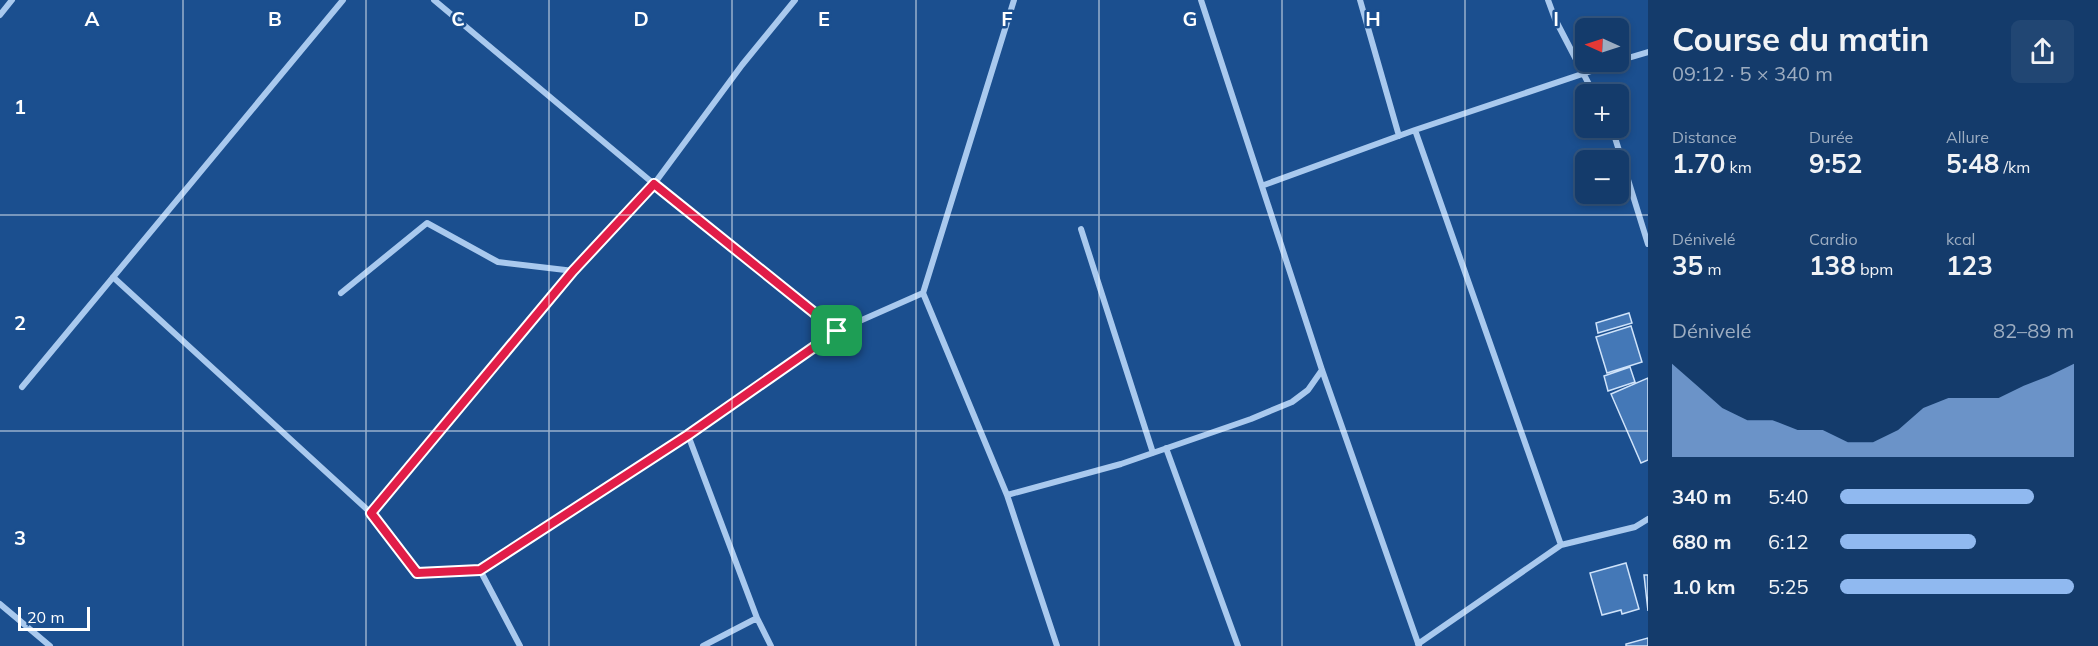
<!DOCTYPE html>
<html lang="fr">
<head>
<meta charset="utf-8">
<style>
	:root { --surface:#143b6b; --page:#214673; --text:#f1f3f6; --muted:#9dadc1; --line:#33557e; --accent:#90b9f0 }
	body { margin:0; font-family:Mulish,sans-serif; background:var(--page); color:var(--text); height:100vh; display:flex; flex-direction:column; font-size:22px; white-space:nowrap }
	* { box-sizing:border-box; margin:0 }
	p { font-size:20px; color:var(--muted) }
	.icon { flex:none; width:33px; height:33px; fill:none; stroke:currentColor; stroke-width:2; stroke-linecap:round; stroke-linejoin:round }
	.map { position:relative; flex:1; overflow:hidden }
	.drawer { display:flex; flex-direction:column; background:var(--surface); width:450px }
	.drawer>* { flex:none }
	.needle { width:39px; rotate:273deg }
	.controls { position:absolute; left:1575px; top:18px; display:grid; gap:12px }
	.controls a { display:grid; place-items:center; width:54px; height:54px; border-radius:9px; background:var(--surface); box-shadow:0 3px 9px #0003,0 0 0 2px var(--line); font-size:30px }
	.scale { position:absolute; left:18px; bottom:15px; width:72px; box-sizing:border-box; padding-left:6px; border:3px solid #fff; border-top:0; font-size:16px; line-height:21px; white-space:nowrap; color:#fff; -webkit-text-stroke:4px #1b4f8f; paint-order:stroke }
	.pin { position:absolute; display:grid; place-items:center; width:51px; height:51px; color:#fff; margin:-26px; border-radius:12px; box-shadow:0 3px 9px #0006 }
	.round { display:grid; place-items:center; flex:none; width:63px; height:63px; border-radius:9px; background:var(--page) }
	.headline { display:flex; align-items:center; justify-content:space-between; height:102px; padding:0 24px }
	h1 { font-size:33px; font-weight:700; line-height:45px }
	.figures { display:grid; grid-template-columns:repeat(3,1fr); gap:9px; height:102px; padding:6px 24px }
	.figures div { display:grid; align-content:center }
	.figures b { font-size:26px; font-weight:700 }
	.figures small { font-size:16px; font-weight:400 }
	.figures p { font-size:16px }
	.chart { height:168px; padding:12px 24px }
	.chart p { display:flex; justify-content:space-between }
	.chart svg { width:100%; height:108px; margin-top:6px; fill:var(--accent); opacity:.7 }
	ul { padding:0 24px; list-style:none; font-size:20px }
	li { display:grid; grid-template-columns:96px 72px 1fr; align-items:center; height:45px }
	li i { height:15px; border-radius:8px; background:var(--accent) }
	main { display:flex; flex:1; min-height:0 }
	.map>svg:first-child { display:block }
</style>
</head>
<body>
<main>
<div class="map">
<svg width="1648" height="646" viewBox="0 0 1648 646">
	<rect width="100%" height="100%" fill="#1b4f8f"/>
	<path fill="#4478b7" stroke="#cfe3fa" stroke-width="1.5" d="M1629,313L1632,323L1598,333L1596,323Z
		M1631,326L1642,362L1607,373L1596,337Z
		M1630,367L1635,382L1608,391L1604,376Z
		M1648,378V460L1641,463L1611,394Z
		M1626,563L1639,609L1622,614L1621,610L1602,615L1590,573Z
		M1644,575H1648V611Z
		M1648,638V646H1626V644Z"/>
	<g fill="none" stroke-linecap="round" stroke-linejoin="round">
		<path stroke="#a9c9ee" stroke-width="6" d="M434,0L654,184L837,331
			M1014,0L923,293L1007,495L1057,646
			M1201,0L1322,370L1419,646
			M1360,0L1399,136
			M1548,0L1555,19L1594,94
			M0,15L12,0
			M1618,61L1648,52
			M1612,128L1648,244
			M1415,130L1561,545
			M1264,185L1415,130L1618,62
			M1081,229L1153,453
			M113,277L371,513L417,573L480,570
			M341,293L427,223L498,262L574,271
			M22,387L343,0
			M1166,448L1238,646
			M1007,495L1121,464L1251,419L1292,402L1308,390L1322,370
			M371,513L574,271L654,184L742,65L795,0
			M0,604L50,646
			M757,618L771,646
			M1418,644L1561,545L1635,527L1648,519
			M520,646L480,570L688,435
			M703,646L757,618L688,435L837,331L923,293"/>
	</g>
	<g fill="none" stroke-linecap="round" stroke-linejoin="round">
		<g stroke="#fff" stroke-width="12">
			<path id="route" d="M654,184L837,331L688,435L480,570L417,573L371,513L573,271Z"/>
		</g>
		<use href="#route" stroke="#e11d48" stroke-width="8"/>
	</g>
	<path fill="none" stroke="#fff" stroke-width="1.5" stroke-opacity="0.55" d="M183,0V646M366,0V646M549,0V646M732,0V646M916,0V646M1099,0V646M1282,0V646M1465,0V646M0,215H1648M0,431H1648"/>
	<g font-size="20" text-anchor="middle" font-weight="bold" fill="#fff" stroke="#1b4f8f" stroke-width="5" stroke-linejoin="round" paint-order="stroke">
		<text x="92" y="26">A</text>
		<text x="275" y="26">B</text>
		<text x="458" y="26">C</text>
		<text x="641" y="26">D</text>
		<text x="824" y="26">E</text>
		<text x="1007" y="26">F</text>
		<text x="1190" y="26">G</text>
		<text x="1373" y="26">H</text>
		<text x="1556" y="26">I</text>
		<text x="20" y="114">1</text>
		<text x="20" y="330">2</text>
		<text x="20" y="545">3</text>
	</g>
</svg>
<div class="controls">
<a><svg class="needle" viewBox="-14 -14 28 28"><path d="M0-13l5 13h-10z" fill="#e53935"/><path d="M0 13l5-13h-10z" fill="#9dadc1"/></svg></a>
<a>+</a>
<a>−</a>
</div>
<div class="scale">20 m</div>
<div class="pin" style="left:837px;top:331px;background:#1e9e55"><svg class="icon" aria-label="arrive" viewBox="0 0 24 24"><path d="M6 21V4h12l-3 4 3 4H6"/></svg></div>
</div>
<section class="drawer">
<div class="headline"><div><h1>Course du matin</h1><p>09:12 · 5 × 340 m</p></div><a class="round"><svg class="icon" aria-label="share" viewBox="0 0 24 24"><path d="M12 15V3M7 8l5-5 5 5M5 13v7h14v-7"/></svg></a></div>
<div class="figures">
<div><p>Distance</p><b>1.70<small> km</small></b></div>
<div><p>Durée</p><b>9:52</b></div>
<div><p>Allure</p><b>5:48<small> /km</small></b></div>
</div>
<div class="figures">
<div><p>Dénivelé</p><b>35<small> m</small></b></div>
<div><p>Cardio</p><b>138<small> bpm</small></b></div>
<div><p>kcal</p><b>123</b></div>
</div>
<div class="chart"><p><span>Dénivelé</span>82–89 m</p>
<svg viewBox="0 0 160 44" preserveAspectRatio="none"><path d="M0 44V6L10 15L20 24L30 29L40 29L50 33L60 33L70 38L80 38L90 33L100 24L110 20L120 20L130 20L140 15L150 11L160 6V44z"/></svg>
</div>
<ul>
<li><b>340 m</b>5:40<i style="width:83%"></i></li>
<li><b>680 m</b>6:12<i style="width:58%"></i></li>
<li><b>1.0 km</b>5:25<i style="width:100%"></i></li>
</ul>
</section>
</main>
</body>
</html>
